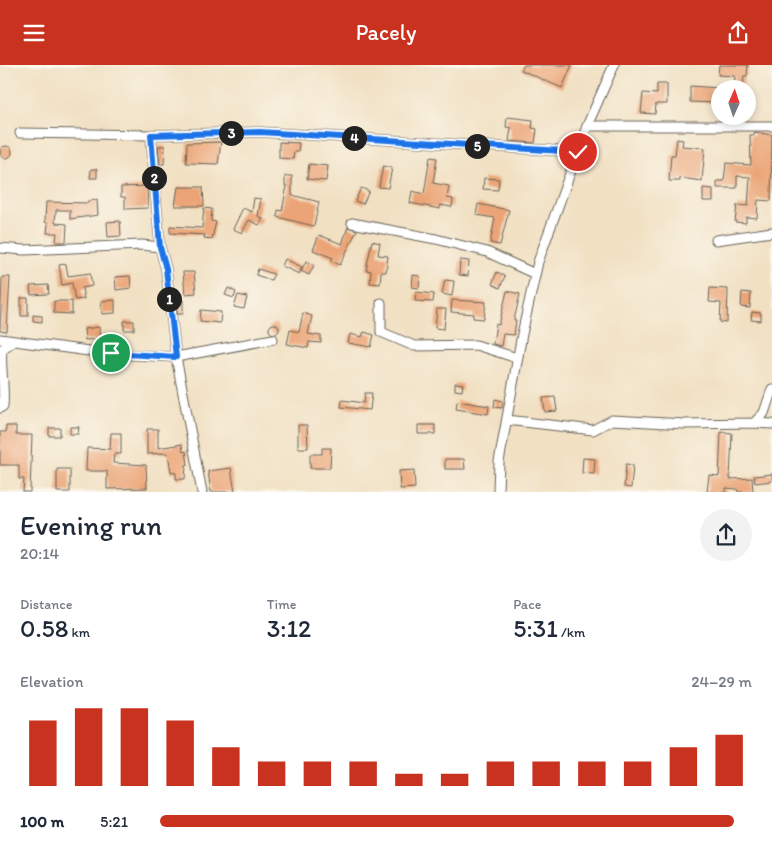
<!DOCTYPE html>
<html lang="en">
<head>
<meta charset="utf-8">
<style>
	:root { --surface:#fff; --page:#f2f2f3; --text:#1f2937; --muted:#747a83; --accent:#c8321e }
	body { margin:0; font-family:Itim,sans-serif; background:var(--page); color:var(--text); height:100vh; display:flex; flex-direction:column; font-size:19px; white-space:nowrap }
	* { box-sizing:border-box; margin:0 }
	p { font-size:16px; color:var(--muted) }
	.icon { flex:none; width:28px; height:28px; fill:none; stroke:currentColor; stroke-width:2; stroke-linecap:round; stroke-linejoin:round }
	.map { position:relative; height:427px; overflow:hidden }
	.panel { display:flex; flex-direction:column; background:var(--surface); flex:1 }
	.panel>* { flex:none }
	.needle { width:32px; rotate:3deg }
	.controls { position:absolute; left:711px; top:15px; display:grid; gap:10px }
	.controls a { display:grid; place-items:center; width:45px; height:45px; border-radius:50%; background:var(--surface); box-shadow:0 2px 8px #0003; font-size:25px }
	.pin { position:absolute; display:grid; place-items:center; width:42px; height:42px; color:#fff; margin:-21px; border:2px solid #fff; border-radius:50%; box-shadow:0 1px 5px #0007 }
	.km { position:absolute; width:25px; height:25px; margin:-12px; border-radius:50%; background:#222; color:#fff; font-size:14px; line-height:25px; text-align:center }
	.round { display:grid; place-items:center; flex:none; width:52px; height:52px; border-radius:26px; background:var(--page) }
	.overview { display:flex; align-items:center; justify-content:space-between; height:85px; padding:0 20px }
	h1 { font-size:28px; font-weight:600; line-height:38px }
	.stats { display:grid; grid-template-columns:repeat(3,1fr); gap:8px; height:85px; padding:5px 20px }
	.stats div { display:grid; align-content:center }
	.stats b { font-size:25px; font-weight:600 }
	.stats small { font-size:14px; font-weight:400 }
	.stats p { font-size:14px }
	.chart { height:140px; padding:10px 20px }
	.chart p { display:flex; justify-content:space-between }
	.chart svg { width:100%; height:90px; margin-top:5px; stroke:var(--accent); stroke-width:6 }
	ul { padding:0 20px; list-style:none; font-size:16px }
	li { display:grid; grid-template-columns:80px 60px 1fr; align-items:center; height:38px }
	li i { height:12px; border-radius:6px; background:var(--accent) }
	header { display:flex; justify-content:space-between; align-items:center; height:65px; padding:0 20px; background:var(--accent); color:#fff; font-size:22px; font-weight:600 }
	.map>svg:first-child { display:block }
</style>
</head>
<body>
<header><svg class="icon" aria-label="menu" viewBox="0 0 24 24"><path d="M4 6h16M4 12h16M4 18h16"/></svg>Pacely<svg class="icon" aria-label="share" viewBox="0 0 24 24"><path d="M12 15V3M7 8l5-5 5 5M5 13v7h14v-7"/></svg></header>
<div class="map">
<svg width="772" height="427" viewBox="0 0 772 427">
	<rect width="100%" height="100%" fill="#fbf7ec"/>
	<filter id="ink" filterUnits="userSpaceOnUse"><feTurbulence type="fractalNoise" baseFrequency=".02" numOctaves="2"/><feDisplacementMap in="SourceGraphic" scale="10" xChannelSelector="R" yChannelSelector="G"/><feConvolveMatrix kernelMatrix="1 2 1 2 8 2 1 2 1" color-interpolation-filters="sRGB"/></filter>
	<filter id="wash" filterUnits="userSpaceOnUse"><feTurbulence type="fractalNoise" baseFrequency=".0096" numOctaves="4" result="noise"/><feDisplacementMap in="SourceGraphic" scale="20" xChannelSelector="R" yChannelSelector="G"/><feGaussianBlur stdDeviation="1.12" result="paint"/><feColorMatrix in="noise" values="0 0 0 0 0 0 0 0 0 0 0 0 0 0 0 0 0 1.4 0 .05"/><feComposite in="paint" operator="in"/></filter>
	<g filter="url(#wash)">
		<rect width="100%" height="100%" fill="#f1e0c2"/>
		<g id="blocks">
			<path fill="#eba476" d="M524,0H572L562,23L521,5Z
				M719,0H748L747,11H744L743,24H734L735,11L718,10Z
				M657,19H667V39H656L655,49L641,48L643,28L657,29Z
				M690,21L720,23L719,38L690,37Z
				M507,52L533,55L532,63L537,64L535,78L509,76L511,63L506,62Z
				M754,67L772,70L771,136L758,135L757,153L746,152V158L735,157L737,140L748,141L750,112L737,111V123H717V116H724L726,98L751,100L750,70H754Z
				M677,74L683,75L682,81L705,83L702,116L680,113V116H669L671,90H675Z
				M221,77L218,99L186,98L187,78Z
				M279,77L299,78L298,87H294L293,94L279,93Z
				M0 87a6 6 0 1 1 12 0a6 6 0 1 1-12 0Z
				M158,81H165L164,99H160Z
				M430,92L437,93L433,118L449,121L447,133L453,134L452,142L440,140V144L410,138L412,126L424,129Z
				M309,99L328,101L326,116L307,114Z
				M383,101L392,103L388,123L379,122Z
				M91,104H97V113H90Z
				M285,111H292V130L319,137L314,161L277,152L278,145L282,146L287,121H285Z
				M484,113L499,114L498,125L483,124Z
				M147,121L148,143L125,144V132H121V122Z
				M178,122H203L204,141H175Z
				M361,123L369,126L363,139L355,136Z
				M703,123L713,124V136H703Z
				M254,133L261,134L258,151L263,154L259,160L249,155L242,168L233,164L243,143L252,147Z
				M97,135L98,150L70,154V145H56L55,158L67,159L66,177H56L57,168H47L48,158L45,157L46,137L88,138V136Z
				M478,139L509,145L500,180L490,178L495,153L476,150Z
				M204,143L212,144L211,156L216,157L212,174L204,173L205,170L170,168V161L202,163Z
				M120,156L121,171L108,172L107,157Z
				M348,162L357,165L340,200L331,196L333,193L313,185L319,170L342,179Z
				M372,176L380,178L378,190L388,191L386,207H381L380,219L370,218L371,206L366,205Z
				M285,194L302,202L299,209L282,201Z
				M460,195L469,196L468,211L459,210Z
				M306,196L314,200L309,210L301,206Z
				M66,199L68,211L90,208L92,221L82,223L84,234L75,235L72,218L62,220L59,200Z
				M258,204L274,209L271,215L256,210Z
				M183,207H194L196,228L185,229Z
				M497,207L505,211L500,223L492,219Z
				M413,210L420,211L419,223L412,222Z
				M130,211L131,223L116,225L115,212Z
				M2,212H10L7,267L0,266Z
				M445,215L454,216L452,231L442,229Z
				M48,220L49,229L31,230L30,221Z
				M228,223L236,227L234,233L225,230Z
				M710,223L728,224L727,258L720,257L721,238L709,237Z
				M507,226L520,229L514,255H516L514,270L503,269L501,281L493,279L496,259L499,260Z
				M416,227L434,229L433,237L415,236Z
				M742,227L751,228L750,243L741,242Z
				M238,230L247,232L244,244L234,242Z
				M21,233H28V251H21Z
				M115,235V248L102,249L101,236Z
				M176,235H183V249H177Z
				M452,235L486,237L484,254L473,253L474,249L451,247Z
				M54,236H72V249L54,248Z
				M437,244H446L444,264L435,263Z
				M201,245L221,247L220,258L200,256Z
				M752,247L761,248V256L751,255Z
				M303,248L312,251L308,269L321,271V278L309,277L308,283L287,279L290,265L299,267Z
				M33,250L42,251V257L33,256Z
				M124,256H134V265H124Z
				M269 264a5 5 0 1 1 10 0a5 5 0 1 1-10 0Z
				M99,262L100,274L85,275L84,264Z
				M364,267L374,270L371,282L348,278L350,269L362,272Z
				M455,318L463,319L462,326L455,325Z
				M365,328H372L370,345L341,342L342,335L364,338Z
				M555,332L557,346L545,347L543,333Z
				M495,334L503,336L502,343L494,342Z
				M457,336L489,341L488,349L456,344Z
				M298,360H307L308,383H298Z
				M418,360H435V369H418Z
				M6,361H16V370H32L30,427H23L24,414H19V400H0V367H6Z
				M70,362H79L78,369H70Z
				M49,363H60V371H49Z
				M147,364H158V383L182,379L183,387L186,386L188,400H186L185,414H176V408L171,407L168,388L147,389Z
				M721,367L732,368L730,414L752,413L753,427H738L737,424L726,423V427H707L709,410L719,411Z
				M111,368H121V389H114L113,398L146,400L147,423L107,424V406H86L87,383L110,384Z
				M322,383H331L330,403H310V389H322Z
				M583,393L595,394L594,409L582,408Z
				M445,394H464L465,404H445Z
				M626,399L633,400L631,423L624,422Z
				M231,403L235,427H211L208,406Z
				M57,404H70V427H57Z
				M414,405L415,423L400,424L399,406Z
				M772,409V416L755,418L754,411Z"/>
		</g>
	</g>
	<g filter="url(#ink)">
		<use href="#blocks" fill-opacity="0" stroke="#676156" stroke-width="1"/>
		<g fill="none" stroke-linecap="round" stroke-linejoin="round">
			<g stroke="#676156" stroke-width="11">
				<path id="minor" d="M587,61H772
					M20,68L151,70L160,182
					M151,70L260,67L578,87
					M352,158L436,174L487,187L535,209
					M716,175L772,167
					M0,183L24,185L142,180L160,182L166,204L176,292L202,427
					M381,238V267L414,281L476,280L517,293
					M0,274L111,289L176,292L273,274
					M0,343L3,341C5,322 0,303 2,284L14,276
					M507,355L593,365L612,355L685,359L754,358L764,348L772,324
					M754,358L772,359
					M498,427L499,397L522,269L538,197L587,61L614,0"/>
			</g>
			<use href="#minor" stroke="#fff" stroke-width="9"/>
		</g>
	</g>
	<g fill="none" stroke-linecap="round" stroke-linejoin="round" filter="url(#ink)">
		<g stroke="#fff" stroke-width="10">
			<path id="route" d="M111,288L176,292L166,204L160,182L151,70L260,67L578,87"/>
		</g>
		<use href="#route" stroke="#1a73e8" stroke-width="6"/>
	</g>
</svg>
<div class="controls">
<a><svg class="needle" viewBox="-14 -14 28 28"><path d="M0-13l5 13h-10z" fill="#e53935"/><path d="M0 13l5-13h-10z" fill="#747a83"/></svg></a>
</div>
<div class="pin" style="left:111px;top:288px;background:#1e9e55"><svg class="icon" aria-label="arrive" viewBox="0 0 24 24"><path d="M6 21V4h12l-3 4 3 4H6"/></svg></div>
<div class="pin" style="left:578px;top:87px;background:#d93025"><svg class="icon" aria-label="check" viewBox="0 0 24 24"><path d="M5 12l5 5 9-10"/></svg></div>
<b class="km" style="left:169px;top:234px">1</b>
<b class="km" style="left:154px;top:113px">2</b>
<b class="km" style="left:231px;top:68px">3</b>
<b class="km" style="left:354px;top:73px">4</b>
<b class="km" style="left:477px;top:81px">5</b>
</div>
<section class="panel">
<div class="overview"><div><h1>Evening run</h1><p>20:14</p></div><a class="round"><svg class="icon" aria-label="share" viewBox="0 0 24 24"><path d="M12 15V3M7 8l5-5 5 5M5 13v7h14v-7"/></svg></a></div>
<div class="stats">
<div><p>Distance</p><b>0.58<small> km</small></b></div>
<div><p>Time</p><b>3:12</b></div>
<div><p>Pace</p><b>5:31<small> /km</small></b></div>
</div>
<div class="chart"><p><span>Elevation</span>24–29 m</p>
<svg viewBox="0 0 160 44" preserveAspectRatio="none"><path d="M5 44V12M15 44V6M25 44V6M35 44V12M45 44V25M55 44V32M65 44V32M75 44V32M85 44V38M95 44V38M105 44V32M115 44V32M125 44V32M135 44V32M145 44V25M155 44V19"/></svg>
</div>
<ul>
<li><b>100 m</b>5:21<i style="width:97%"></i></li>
</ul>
</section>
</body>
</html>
